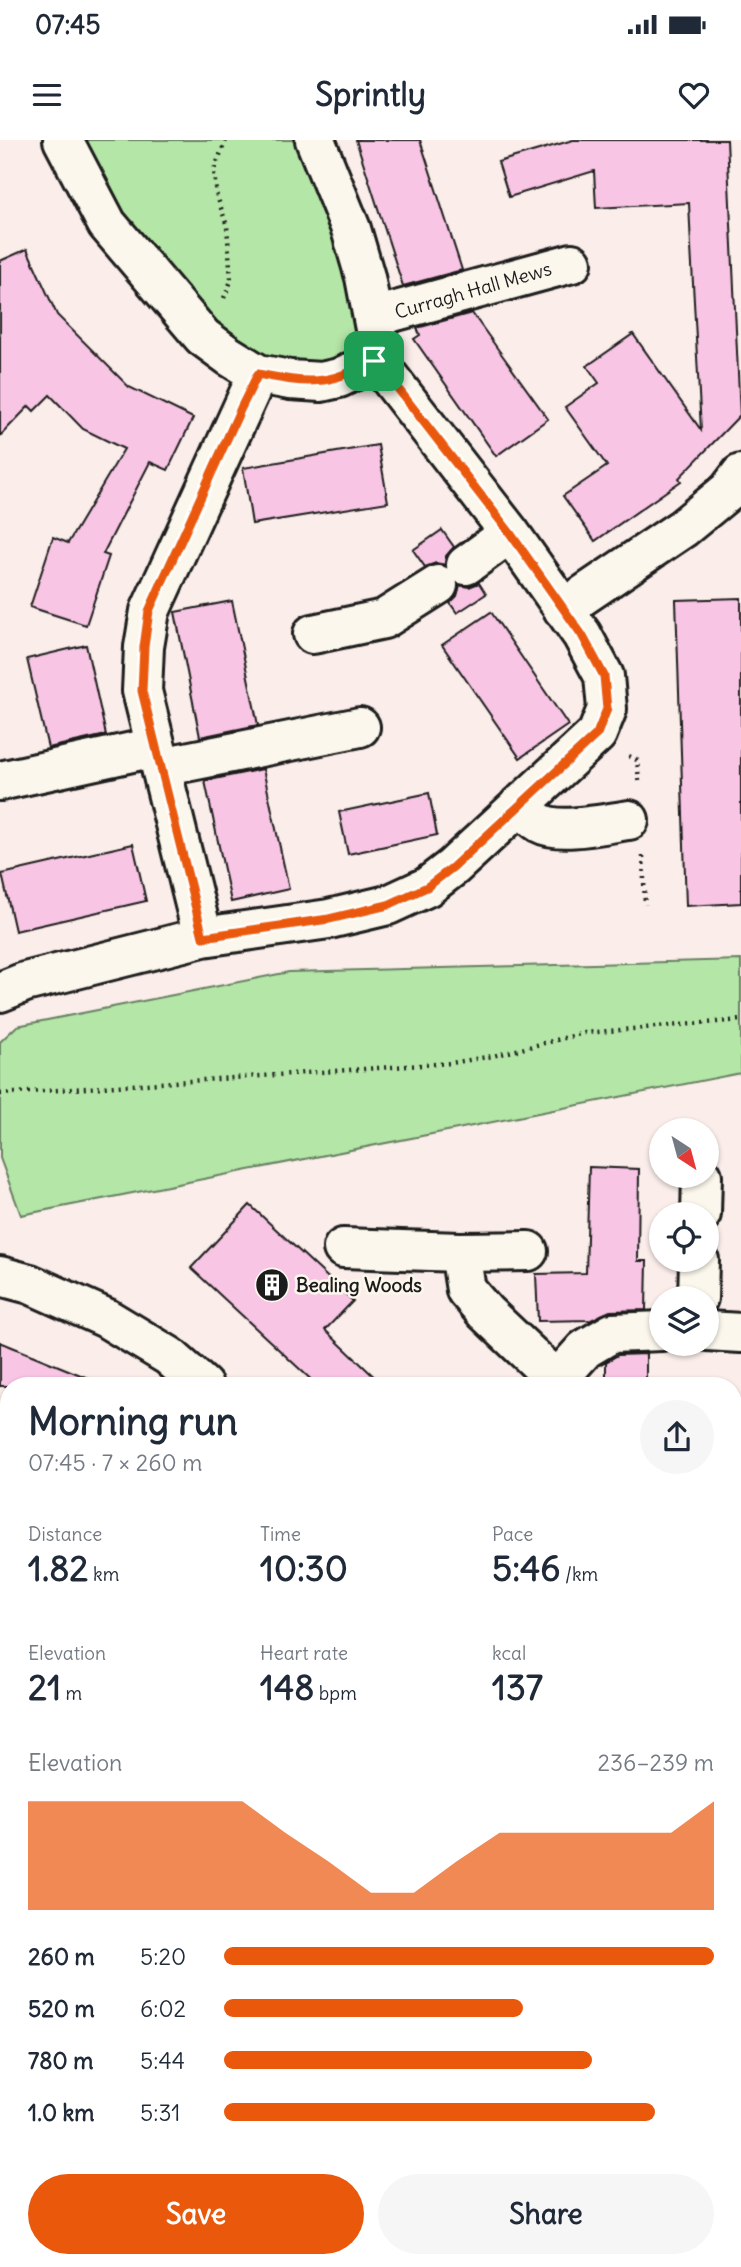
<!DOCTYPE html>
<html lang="en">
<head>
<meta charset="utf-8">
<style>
	:root { --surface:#fff; --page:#f6f6f7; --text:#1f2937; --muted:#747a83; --accent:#ea580c }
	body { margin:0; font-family:Delius,sans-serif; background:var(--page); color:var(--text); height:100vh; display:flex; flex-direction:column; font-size:26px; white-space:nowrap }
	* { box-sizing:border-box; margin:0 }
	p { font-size:23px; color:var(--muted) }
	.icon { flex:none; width:38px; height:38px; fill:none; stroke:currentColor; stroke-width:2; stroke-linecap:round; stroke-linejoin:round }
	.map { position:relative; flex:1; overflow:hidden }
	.sheet { position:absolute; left:0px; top:1237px; width:742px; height:891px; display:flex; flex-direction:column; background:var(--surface); border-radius:28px 28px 0 0; box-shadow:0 2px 5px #0004 }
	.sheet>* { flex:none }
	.needle { width:46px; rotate:144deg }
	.controls { position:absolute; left:649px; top:978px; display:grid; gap:14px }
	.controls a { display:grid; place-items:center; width:70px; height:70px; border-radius:50%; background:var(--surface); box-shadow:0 2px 5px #0004; font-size:35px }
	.pin { position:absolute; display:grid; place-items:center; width:60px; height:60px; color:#fff; margin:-30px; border-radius:14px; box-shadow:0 4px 10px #0006 }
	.round { display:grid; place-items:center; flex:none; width:74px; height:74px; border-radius:37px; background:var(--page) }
	.summary { display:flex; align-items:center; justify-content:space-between; height:119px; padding:0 28px }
	h1 { font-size:38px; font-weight:700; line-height:52px }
	.figures { display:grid; grid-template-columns:repeat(3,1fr); gap:10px; height:119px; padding:7px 28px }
	.figures div { display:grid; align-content:center }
	.figures b { font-size:35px; font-weight:700 }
	.figures small { font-size:19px; font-weight:400 }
	.figures p { font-size:19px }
	.chart { height:196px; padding:14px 28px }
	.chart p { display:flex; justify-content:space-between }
	.chart svg { width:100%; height:126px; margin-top:7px; fill:var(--accent); opacity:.7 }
	.button { display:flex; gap:14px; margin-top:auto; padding:14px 28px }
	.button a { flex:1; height:80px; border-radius:42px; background:var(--accent); color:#fff; font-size:28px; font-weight:700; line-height:80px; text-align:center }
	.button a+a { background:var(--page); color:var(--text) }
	ul { padding:0 28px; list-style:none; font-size:23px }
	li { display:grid; grid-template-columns:112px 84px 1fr; align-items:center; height:52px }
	li i { height:18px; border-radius:9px; background:var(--accent) }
	.status { display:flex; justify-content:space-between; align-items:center; height:49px; padding:0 35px; background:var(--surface); direction:ltr }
	.status svg { height:19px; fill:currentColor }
	header { display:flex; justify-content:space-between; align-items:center; height:91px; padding:0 28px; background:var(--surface); font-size:32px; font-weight:700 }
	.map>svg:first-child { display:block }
</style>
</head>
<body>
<div class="status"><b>07:45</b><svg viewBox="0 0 49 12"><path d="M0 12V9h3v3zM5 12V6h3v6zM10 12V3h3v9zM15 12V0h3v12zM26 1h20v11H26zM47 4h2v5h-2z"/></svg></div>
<header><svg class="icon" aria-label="menu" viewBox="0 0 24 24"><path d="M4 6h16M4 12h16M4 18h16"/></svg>Sprintly<svg class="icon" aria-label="heart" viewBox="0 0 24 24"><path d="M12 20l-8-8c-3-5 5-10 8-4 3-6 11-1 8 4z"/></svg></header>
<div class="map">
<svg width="741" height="2127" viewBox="0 0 741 2127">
	<rect width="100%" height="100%" fill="#faedea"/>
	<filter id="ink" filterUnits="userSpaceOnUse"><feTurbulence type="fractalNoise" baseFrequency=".0143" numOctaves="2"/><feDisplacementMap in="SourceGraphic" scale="14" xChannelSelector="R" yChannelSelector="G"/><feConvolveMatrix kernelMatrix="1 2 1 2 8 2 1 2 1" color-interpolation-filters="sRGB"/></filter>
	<g filter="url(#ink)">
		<path fill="#b4e6a7" stroke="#688162" stroke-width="2" d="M83,0H297L336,83L357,185L355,198L347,214L327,223L284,225L239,206L196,167L122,81Z
			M741,820V933L21,1075L0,1018V902L17,886L289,832Z"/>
		<path fill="#f8c5e4" stroke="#1c1c1c" stroke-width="2" d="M356,0H420L462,130L403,146Z
			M573,0H727L740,275L679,338L681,341L595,401L563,356L607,326L565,267L599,243L587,226L633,194L701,290L691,107L689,63L596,68L594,31L509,57L498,22Z
			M27,109L57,175L129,247L193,278L168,330L150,322L103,414L109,416L86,485L30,467L53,397L68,403L124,309L83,289L50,255L34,271L29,266L0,296V121Z
			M472,173L548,279L496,316L414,199L420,195L417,188Z
			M378,305L388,362L252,384L243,328Z
			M442,390L454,407L446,416L445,425L436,423L425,427L413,410Z
			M479,443L486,454L457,473L450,463L457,456L460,445L469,447Z
			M741,458V763L686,766L676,460Z
			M232,461L258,585L200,597L175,472Z
			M491,472L568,585L520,618L442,505Z
			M86,505L106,595L48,608L27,519Z
			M263,629L289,749L231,762L205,641Z
			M429,653L437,695L348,714L339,672Z
			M133,704L146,761L15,791L2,734Z
			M589,1027L639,1029L638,1121H647L646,1170L610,1171L591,1180L538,1181L536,1134L586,1133Z
			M250,1065L353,1161L325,1190L384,1246H318L191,1128Z
			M0,1202L105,1245V1246H0Z
			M646,1214V1246H606V1222L618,1215Z"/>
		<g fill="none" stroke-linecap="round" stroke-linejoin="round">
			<g stroke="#1c1c1c" stroke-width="44">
				<path id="minor" d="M63,0L107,84L203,197L229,216L258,234L290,240L321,242L339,238L374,221L379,210L365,137L351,89L315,0
					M374,177L572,123
					M466,425L510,393
					M563,469L683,388L728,351L741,334
					M313,494L384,479L438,445
					M161,627L360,587
					M0,641L155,607
					M519,665C525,671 532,678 540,683C560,694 606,683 629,680
					M203,797L142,551L144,507L150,471L258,234
					M0,852L25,842L203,797L329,779L388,765L427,747L453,727L597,594L607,569L604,536L582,495L510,393L385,232L374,221
					M701,1074L702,1036
					M343,1108L460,1112L528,1111
					M460,1112L466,1150L485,1172L563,1246
					M0,1136L30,1144L106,1178L169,1216L203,1246
					M698,1158L699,1120
					M707,1191L741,1193
					M557,1240L585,1209L612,1193L662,1191
					M733,1357L741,1360
					M0,1395L9,1402
					M733,1652L741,1653
					M0,1783L9,1774
					M733,1925L741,1926
					M0,1969L9,1977
					M253,2119V2127
					M613,2119V2127"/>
			</g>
			<path stroke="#1c1c1c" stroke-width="4.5" stroke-dasharray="2 5" stroke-linecap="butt" d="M224,158L231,141L227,86L216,53L214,30L226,0
				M629,616L637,620L639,641
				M643,716L645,765
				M0,954L451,923L493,916L584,893L741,880"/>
			<use href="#minor" stroke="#fbf7ec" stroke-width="38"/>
		</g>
	</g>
	<g fill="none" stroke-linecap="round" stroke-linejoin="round" filter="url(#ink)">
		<g stroke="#fff" stroke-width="14">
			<path id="route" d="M374,221L385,232L510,393L582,495L604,536L607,569L597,594L453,727L427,747L388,765L329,779L203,797L142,551L144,507L149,471L241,268L258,234C308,244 328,246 374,221Z"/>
		</g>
		<use href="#route" stroke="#ea580c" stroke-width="9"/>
	</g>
	<defs>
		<g id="building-disc" transform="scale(1.75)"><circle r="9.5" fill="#1c1c1c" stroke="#fbf7ec"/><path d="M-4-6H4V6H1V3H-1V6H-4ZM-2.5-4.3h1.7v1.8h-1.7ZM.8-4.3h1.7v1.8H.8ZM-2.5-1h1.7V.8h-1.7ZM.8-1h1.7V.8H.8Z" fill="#fff"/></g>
	</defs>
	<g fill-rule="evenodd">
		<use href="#building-disc" x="272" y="1145"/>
	</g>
	<g text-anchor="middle" stroke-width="5" stroke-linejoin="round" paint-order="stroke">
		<g font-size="19" fill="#1c1c1c" stroke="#fbf7ec">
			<text transform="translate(473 150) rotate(-16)" y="7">Curragh Hall Mews</text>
		</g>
		<g font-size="19" font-weight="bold" fill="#1c1c1c" stroke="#fbf7ec" text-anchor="start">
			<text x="296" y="1152">Bealing Woods</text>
		</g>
	</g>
</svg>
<div class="controls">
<a><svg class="needle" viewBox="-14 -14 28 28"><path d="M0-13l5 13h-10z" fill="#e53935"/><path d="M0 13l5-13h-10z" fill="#747a83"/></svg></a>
<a><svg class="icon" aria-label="locate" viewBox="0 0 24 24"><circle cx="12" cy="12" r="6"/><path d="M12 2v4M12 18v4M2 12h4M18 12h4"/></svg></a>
<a><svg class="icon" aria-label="layers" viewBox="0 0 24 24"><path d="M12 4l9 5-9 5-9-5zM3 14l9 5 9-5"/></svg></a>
</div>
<div class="pin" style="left:374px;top:221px;background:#1e9e55"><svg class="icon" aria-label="arrive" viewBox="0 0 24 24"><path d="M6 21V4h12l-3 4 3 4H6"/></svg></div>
<section class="sheet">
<div class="summary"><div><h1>Morning run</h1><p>07:45 · 7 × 260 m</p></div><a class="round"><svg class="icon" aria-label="share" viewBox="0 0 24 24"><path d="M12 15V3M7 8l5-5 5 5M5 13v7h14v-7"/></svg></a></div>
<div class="figures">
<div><p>Distance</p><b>1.82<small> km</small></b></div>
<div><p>Time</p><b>10:30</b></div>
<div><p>Pace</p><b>5:46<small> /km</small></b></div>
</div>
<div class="figures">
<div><p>Elevation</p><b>21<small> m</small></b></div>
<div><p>Heart rate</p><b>148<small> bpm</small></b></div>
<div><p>kcal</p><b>137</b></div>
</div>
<div class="chart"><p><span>Elevation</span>236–239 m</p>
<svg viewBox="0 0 160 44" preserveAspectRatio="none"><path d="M0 44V6L10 6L20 6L30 6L40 6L50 6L60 17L70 27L80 38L90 38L100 27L110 17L120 17L130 17L140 17L150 17L160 6V44z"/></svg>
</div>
<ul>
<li><b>260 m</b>5:20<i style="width:100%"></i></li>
<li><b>520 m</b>6:02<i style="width:61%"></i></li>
<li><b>780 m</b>5:44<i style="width:75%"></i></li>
<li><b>1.0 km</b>5:31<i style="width:88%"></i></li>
</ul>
<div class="button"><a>Save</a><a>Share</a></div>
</section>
</div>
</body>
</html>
